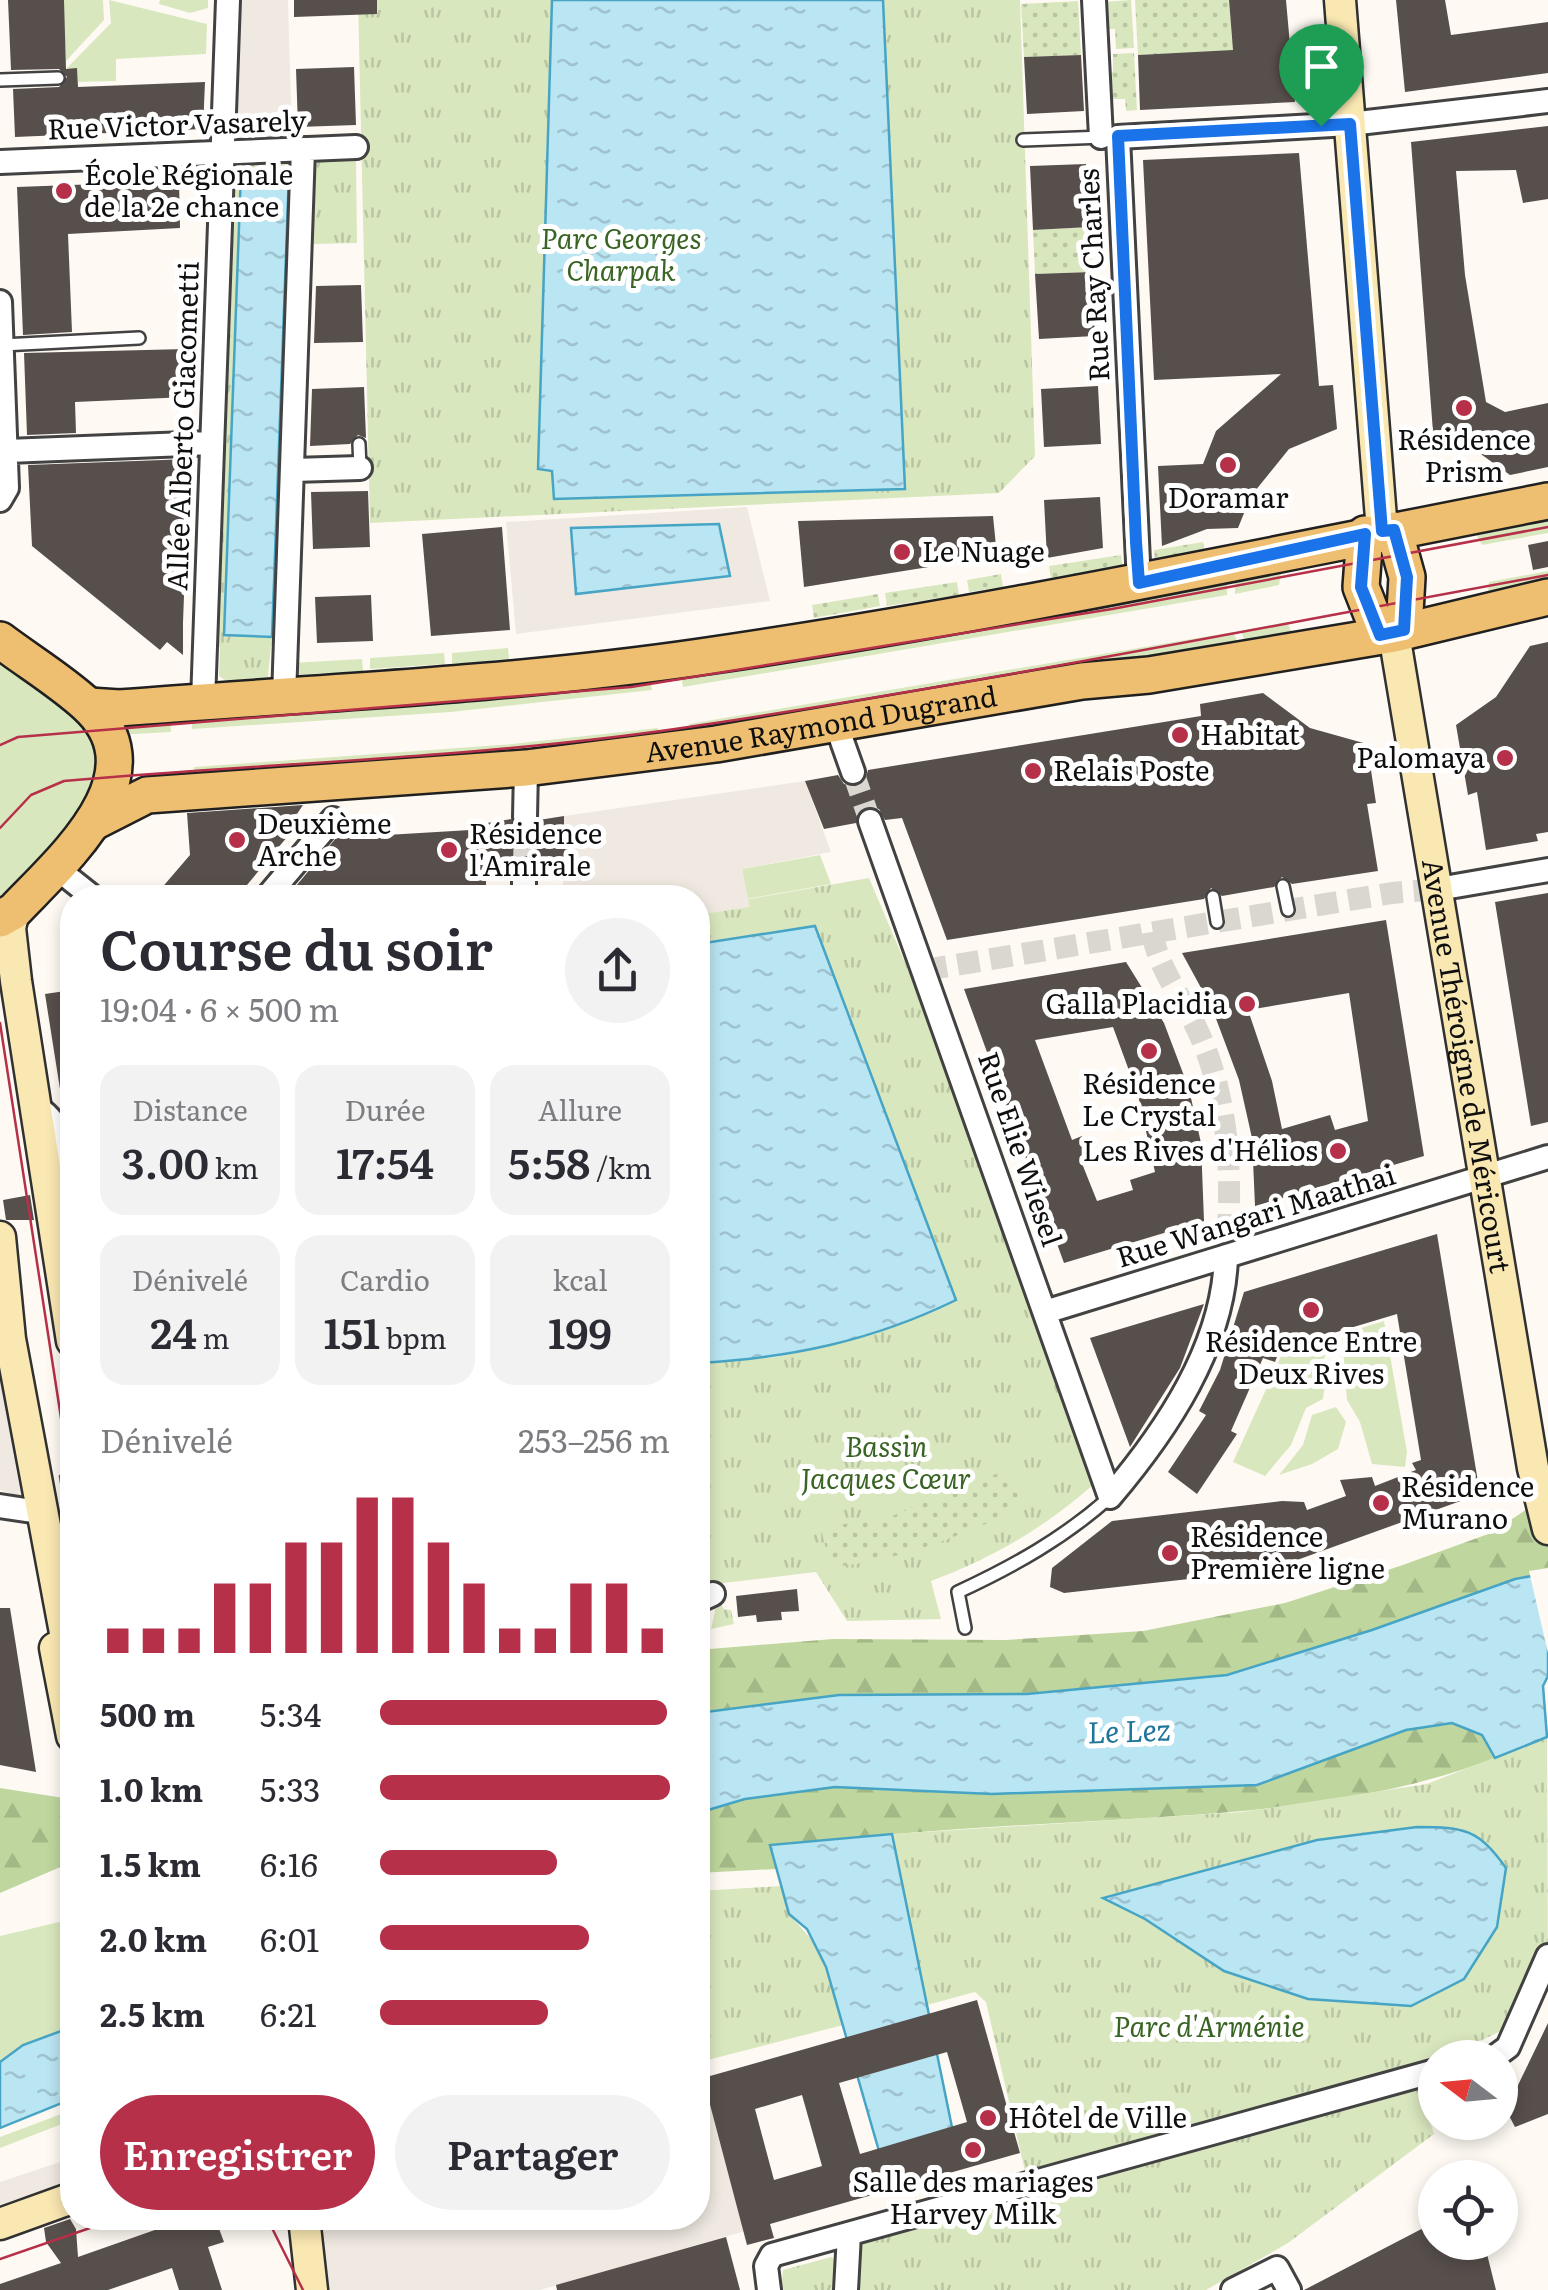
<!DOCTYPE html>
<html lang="fr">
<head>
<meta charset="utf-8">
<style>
	:root { --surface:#fff; --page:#f2f2f3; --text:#2b2b33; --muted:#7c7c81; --accent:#b73049 }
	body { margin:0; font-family:Literata,serif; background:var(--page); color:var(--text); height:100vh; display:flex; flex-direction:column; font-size:38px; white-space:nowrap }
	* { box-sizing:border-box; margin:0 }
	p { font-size:32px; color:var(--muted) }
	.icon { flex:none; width:55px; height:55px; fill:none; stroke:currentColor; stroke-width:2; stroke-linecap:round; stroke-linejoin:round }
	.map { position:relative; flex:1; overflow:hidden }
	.details { position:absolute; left:60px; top:885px; width:650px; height:1345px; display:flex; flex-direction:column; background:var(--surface); border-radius:40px; box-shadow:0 5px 15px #0003 }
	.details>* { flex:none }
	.needle { width:65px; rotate:286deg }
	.buttons { position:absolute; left:1418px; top:2040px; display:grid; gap:20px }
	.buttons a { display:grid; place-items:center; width:100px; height:100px; border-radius:50%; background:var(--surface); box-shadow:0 5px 15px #0003; font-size:50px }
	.pin { position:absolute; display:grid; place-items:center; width:85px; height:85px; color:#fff; margin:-102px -42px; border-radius:50% 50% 50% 0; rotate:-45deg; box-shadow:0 0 10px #0007 }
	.pin .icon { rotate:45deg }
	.round { display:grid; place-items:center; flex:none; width:105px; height:105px; border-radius:52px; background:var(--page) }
	.headline { display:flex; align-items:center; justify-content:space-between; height:170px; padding:0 40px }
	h1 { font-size:55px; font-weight:600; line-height:75px }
	.metrics { display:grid; grid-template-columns:repeat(3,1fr); gap:15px; height:170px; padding:10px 40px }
	.metrics div { display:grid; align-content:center; border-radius:25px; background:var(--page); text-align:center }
	.metrics b { font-size:42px; font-weight:600 }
	.metrics small { font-size:28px; font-weight:400 }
	.metrics p { font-size:28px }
	.chart { height:280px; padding:20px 40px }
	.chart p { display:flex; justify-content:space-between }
	.chart svg { width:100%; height:180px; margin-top:10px; stroke:var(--accent); stroke-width:6 }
	.action { display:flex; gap:20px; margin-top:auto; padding:20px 40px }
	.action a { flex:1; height:115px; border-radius:60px; background:var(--accent); color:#fff; font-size:40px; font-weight:600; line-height:115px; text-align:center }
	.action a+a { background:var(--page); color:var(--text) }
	ul { padding:0 40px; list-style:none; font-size:32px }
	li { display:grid; grid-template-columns:160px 120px 1fr; align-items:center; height:75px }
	li i { height:25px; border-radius:12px; background:var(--accent) }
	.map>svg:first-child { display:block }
</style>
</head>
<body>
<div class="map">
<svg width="1548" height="2290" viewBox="0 0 1548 2290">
	<defs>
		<pattern id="forest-firs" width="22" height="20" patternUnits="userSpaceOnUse" patternTransform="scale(2.5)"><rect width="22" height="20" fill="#bfd79e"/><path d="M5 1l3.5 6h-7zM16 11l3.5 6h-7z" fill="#a3b787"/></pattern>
		<pattern id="park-tufts" width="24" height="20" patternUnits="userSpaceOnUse" patternTransform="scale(2.5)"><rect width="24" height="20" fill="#d9e7be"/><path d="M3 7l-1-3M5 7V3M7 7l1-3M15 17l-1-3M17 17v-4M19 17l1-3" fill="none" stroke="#b9c5a2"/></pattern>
		<pattern id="garden-dots" width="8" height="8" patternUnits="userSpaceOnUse" patternTransform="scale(2.5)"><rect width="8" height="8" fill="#d9e7be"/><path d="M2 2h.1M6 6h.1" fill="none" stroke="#b9c5a2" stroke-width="1.8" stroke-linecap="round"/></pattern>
		<pattern id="water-ripples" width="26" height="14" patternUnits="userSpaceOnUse" patternTransform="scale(2.5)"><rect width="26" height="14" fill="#bae5f2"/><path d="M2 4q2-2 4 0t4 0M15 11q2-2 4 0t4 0" fill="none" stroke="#9fc3ce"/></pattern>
	</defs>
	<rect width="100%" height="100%" fill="#fefaf3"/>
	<path fill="#d9e7be" d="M63,0H103L104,20L66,61Z
		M109,0L207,24L206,54L116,59V81L78,82L77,69H66L111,23Z
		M160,0H208V8L190,13L159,4Z
		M1548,518V533L1482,545L1475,532Z
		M1283,563L1279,585L1235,594V577Z
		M1548,571V587L1487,604L1489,582Z
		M1227,579V595L683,687L680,672Z
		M1287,622L1294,637L1246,645L1241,631Z
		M1233,632L1240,647L691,739L689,724Z
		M508,648L509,659L452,664V653Z
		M444,653L445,664L370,669V658Z
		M362,659L363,671L292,675L291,663Z
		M0,661L82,725L100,762L86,810L0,903Z
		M650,676L652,690L451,712L192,729L191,715Z
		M170,716L171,732L117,735L113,720Z
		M658,728L660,744L195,782L194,767L512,744Z
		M820,855L831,884L747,899L742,869Z
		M646,884L648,897L574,898V895Z
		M1384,1321L1407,1452L1405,1467L1372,1464L1360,1422L1347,1400L1342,1334Z
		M1322,1337L1328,1352L1320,1364L1326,1376L1323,1399L1306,1408L1291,1445L1265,1476L1233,1462L1283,1352Z
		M1336,1407L1346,1422L1338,1449L1312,1464L1279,1475L1303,1445L1312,1415Z
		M72,1919V2027L23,2045L0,2062V1936Z
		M72,2110V2120L0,2148V2137Z"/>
	<path fill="url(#forest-firs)" d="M1548,1495V1573L1515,1579L1372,1630L1227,1675L1027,1694L839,1695L698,1713V1650L833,1639L1005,1640L1143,1631L1285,1603L1400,1566L1491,1533Z
		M1452,1723L1482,1735L1495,1758C1357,1811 1206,1814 1060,1823C963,1828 867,1836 771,1845L776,1869L698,1873V1813L745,1799L835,1787L992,1794Z
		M0,1788L70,1799L72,1804V1862L0,1893Z"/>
	<path fill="url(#park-tufts)" d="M358,0H1020L1035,456L999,493L370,523Z
		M299,157L280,644L271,645L268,677L226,681L219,676L220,647H210L230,159Z
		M356,160L357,243L312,244L316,161Z
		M869,878L912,979L1094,1484C1044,1528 993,1558 931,1581L941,1619L847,1621L816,1572L698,1586V1363L777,1357L879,1333L815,927L698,944V908Z
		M719,1601L724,1609L731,1610L734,1624L711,1629L715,1611L713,1604Z
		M1547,1737L1548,1991L1535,2015L1446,2057L1435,2058V2064L1414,2077L1434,2134L1288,2243L1206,2290H853L861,2247L867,2239L1030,2193L986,2002L975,1992L927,2005L892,1834L1242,1812L1427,1784Z
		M781,1886L789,1914L819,1948L843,2025L704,2061L698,2040V1891Z
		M831,2257L839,2262L838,2290H781L783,2270Z"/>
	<path fill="url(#garden-dots)" d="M1131,0L1134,48L1116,49L1115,29H1106L1104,2Z
		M1135,0H1229L1232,40L1243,57L1210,52L1138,55Z
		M1078,1L1081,55L1024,57L1021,4Z
		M1134,53L1137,110L1126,111L1125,99H1109L1108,73L1113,72V54Z
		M1090,227L1092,272L1035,274L1033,230Z
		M1203,542L1205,553L1155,561L1154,550Z
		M1121,555L1123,567L1051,579L1049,566Z
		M1001,574L1003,587L969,592L967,580Z
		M957,582L959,595L887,606L885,593Z
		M878,594L880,606L814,618L812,605Z
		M1006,1470L1024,1508C959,1535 900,1562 830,1567L821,1528L892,1516Z"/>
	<path fill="#efe9e1" d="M235,0H288L292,139L229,140Z
		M747,507L770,601L516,634L506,522Z
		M805,781L831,852L742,869L750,907L698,915V898L648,897L645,884L563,897L564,816Z
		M0,1345L29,1500L0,1490Z
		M703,2078L745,2231L540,2290H324L319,2226L322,2218H698V2079Z
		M72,2158V2190L0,2218V2182Z"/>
	<path fill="url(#water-ripples)" stroke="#46a4c5" stroke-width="2.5" d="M552,0H883L905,489L554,499L552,471L538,469Z
		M241,172L289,173L272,637L224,635Z
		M719,524L730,576L576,594L571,528Z
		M815,926L956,1300C872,1341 790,1358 698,1363V944Z
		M1548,1573V1676L1543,1686L1547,1737L1495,1758L1482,1735L1452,1723L1406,1730L1257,1785L992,1794L835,1787L745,1799L698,1813V1713L839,1695L1027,1694L1227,1675L1372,1630L1515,1579Z
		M1417,1827C1465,1827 1478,1829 1506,1868L1497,1927L1464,1979L1411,2006L1308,1999L1224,1971L1145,1919L1103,1898L1317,1840Z
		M892,1834L954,2137L881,2158L826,1967L807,1929L789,1914L770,1845Z
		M72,2027V2099L0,2128V2062L23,2045Z"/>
	<path fill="#fefaf3" d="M1548,1568V1653L1529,1571Z"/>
	<path fill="#574f4c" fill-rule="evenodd" d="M8,0H64L66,69L77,68L78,87L205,82L203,129L15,137L13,89L59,87L67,77L59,69L11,70Z
		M294,0H377V14L294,17Z
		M1229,0H1286L1295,102L1140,110L1138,55L1233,50Z
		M1396,0H1445L1451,35L1548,22V73L1405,92Z
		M1081,55L1084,111L1027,114L1024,57Z
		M354,67L356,125L298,127L296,69Z
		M1548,126V199L1523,203L1516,170L1456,171L1465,275L1486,402L1505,412L1548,403V467L1510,475L1464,442L1433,432L1411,142Z
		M1299,153L1319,386L1333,385L1337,429L1289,449L1251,496L1238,528L1207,529L1162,546L1158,466L1203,464L1216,431L1281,374L1154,380L1143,160Z
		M1086,164L1090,227L1033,230L1030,166Z
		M179,181L180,228L68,234L72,332L23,335L17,187Z
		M1092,272L1095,336L1039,339L1035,274Z
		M361,285L363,342L314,343L316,286Z
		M186,349L187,397L75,402L76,433L27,435L24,353Z
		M1098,386L1101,444L1044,447L1041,389Z
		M364,387L366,438L358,435L350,444L310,446L312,389Z
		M189,459L183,623V655L167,642L160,650L32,546L28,465Z
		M368,491L370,547L313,549L311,492Z
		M1100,497L1103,548L1047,558L1044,500Z
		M993,516L997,556L804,587L798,521Z
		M502,527L510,630L431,636L422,534Z
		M1548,541V567L1533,570L1528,545Z
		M371,595L373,641L317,643L315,597Z
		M1548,642V832L1536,834L1538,841L1486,850L1477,792L1468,795L1456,725L1496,697L1530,646Z
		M1263,693L1310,728L1367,744L1376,803L1367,804L1378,871L1292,884L1282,877L1274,887L1222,896L1211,888L1204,899L947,940L902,818L885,820L879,809L866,807L858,812L856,823L824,829L805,781L838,775L844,784L857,786L865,781L868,770L1201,716L1200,704Z
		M303,805L289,826L298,824L236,898H153L190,855L187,813Z
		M564,816V830L572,829L571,863L539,868L531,857H517L509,873L486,876V898H286L336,838L487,829V823L511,819L516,829L526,832L539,820Z
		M1548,893V1122L1531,1126L1495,902Z
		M1386,920L1424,1156L1255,1206L1252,1138L1239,1080L1212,1008L1182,953ZM1349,993L1368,1121L1335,1130L1330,1115L1282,1129L1272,1081L1248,1010Z
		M1126,962L1164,1023L1189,1089L1201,1143L1204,1221L1064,1263L964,989ZM1113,1027L1138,1095L1155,1172L1130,1180L1133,1190L1097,1201L1083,1166L1092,1163L1082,1136L1072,1140L1035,1040Z
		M72,990V1107L63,1108L45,994Z
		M30,1195L34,1220H6L3,1200Z
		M1437,1234L1480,1494L1269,1570L1064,1593L1050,1587L1052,1568L1112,1521L1282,1501L1304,1502L1307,1510L1346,1496L1340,1480L1372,1477L1375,1486L1416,1470L1412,1463L1421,1460L1397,1314L1280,1349L1275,1362L1263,1358L1231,1431L1237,1434L1197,1494L1168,1472L1206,1415L1199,1411L1220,1370L1244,1292Z
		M1204,1304L1180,1368L1130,1447L1090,1338Z
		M797,1589L799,1611L781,1612L782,1620L757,1622L756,1615L738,1617L736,1596Z
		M0,1608H10L36,1772L0,1765Z
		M977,2000L1020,2153L770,2224L774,2238L747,2245L703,2078ZM947,2052L967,2122L860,2154L839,2083ZM802,2095L822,2166L774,2180L755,2109Z
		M1548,2023V2114L1515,2127L1506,2110Z
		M166,2218H215L224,2242L208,2247L222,2290H179L172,2268L108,2290H0V2284L61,2263L46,2242L44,2228L70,2219L76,2229L78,2257L169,2225Z
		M1435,2222V2242H1484L1496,2290H1304Z
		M726,2237L740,2290H557L556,2285Z"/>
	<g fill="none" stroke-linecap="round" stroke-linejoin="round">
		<path stroke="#dad7d1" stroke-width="22" stroke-dasharray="22 11" stroke-linecap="butt" d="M853,772L870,821
			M524,870L525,817
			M1152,932C1158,968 1181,996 1197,1029C1230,1099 1233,1180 1226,1256
			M925,970L1392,893L1438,889"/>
		<g stroke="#424242" stroke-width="16">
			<path id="lane" d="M0,80L58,78
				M1023,140L1104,137
				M2,345L139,338
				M359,444L360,468
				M1283,886L1288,910
				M1213,897L1217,922
				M965,1628L958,1592C1014,1566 1064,1538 1110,1497"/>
		</g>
		<g stroke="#424242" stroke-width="28">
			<path id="street" d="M1094,0L1101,137
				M0,162L356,147
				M0,302L7,488L0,500
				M7,451L212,443
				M293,470L360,468
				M1139,583L1118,137L1350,124L1548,101
				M284,697L303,149
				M203,702L228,0
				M836,724L853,772
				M525,817L526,768
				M870,821L1110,1497
				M55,867L94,898
				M1438,889L1548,870
				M266,898L333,819
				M524,898V870
				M37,1107C64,1126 68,1149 72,1180
				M1045,1312L1548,1157
				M1110,1497C1166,1431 1224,1346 1226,1256
				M0,1506L39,1512
				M698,1601L713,1594
				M1493,2058L1508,2047L1548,1956
				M769,2290L766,2266L772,2255L1435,2071
				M846,2290L849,2234
				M1233,2290L1277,2268L1289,2290"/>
		</g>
		<g stroke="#313131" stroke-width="35">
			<g id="secondary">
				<path d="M1340,0L1382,531"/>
				<path id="s1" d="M1394,634L1533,1468L1548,1529"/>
				<path d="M14,911L10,928L16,981L72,1341"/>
				<path d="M0,1237L10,1339L72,1670"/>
				<path d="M55,1648L72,1736"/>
				<path d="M304,2218L312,2290"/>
				<path d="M0,2224L72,2198"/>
			</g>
		</g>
		<g stroke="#202020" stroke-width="40">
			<g id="primary">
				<path d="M1394,530L1407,577L1404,630"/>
				<path d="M1365,534L1361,587L1380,635"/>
				<path d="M0,640C29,662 61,681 87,705C163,775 61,861 14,911L0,919"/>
				<path d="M89,706L119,708C313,693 507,685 700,657C984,616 1266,556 1548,501"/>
				<path id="s2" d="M92,823L147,795L526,768L716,744L1082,681L1149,675L1394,634L1548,597"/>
			</g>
		</g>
		<use href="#lane" stroke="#fff" stroke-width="11"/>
		<use href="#street" stroke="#fff" stroke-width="22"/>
		<use href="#secondary" stroke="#fae8b2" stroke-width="30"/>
		<use href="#primary" stroke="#efbf71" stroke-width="35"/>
		<path stroke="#b73049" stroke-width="2.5" d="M0,745L18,737L631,687L1112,609L1548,527
			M0,828L31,795L64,781C268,763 473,758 675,729C968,686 1258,628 1548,575
			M0,1023L72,1489
			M60,1476L72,1556
			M267,2218L303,2290
			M0,2259L119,2218"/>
	</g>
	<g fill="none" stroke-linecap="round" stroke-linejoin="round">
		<g stroke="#fff" stroke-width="20">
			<path id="route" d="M1350,124L1382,531L1394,530L1407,577L1404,630L1380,635L1361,587L1365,534L1139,583L1136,542L1118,136Z"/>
		</g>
		<use href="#route" stroke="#1a73e8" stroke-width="12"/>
	</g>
	<g fill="#b73049" stroke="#fff" stroke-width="4">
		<circle cx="64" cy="191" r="10"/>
		<circle cx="1464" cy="408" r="10"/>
		<circle cx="1228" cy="465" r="10"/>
		<circle cx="902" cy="552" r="10"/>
		<circle cx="1180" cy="735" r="10"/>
		<circle cx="1505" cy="758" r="10"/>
		<circle cx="1033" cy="771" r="10"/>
		<circle cx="237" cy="840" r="10"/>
		<circle cx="449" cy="850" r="10"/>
		<circle cx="1247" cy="1004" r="10"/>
		<circle cx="1149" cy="1051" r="10"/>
		<circle cx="1338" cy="1151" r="10"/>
		<circle cx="1311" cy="1310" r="10"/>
		<circle cx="1381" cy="1503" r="10"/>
		<circle cx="1170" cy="1553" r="10"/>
		<circle cx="988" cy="2118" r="10"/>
		<circle cx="973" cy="2150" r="10"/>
	</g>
	<g text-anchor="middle" stroke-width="10" stroke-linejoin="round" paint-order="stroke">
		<g font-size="28" fill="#0f0f0f" stroke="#fff">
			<text transform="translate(177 125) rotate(-2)" y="10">Rue Victor Vasarely</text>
			<text transform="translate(1094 275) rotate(-93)" y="10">Rue Ray Charles</text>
			<text transform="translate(183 426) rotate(-88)" y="10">Allée Alberto Giacometti</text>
			<text dy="10" stroke="none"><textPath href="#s2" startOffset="740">Avenue Raymond Dugrand</textPath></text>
			<text dy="10" stroke="none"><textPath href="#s1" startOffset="438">Avenue Théroigne de Méricourt</textPath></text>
			<text transform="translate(1020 1149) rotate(71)" y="10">Rue Elie Wiesel</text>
			<text transform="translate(1256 1216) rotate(-17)" y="10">Rue Wangari Maathai</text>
		</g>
		<g font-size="28" fill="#0f0f0f" stroke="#fff" text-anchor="start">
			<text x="84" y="185">École Régionale<tspan x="84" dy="32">de la 2e chance</tspan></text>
			<text x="1464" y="450" text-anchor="middle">Résidence<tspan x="1464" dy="32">Prism</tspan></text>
			<text x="1228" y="508" text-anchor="middle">Doramar</text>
			<text x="922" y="562">Le Nuage</text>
			<text x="1200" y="745">Habitat</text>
			<text x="1485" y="768" text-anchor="end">Palomaya</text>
			<text x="1053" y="781">Relais Poste</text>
			<text x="257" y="834">Deuxième<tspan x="257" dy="32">Arche</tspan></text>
			<text x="469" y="844">Résidence<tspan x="469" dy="32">l'Amirale</tspan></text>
			<text x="1227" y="1014" text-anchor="end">Galla Placidia</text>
			<text x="1149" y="1094" text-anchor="middle">Résidence<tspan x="1149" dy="32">Le Crystal</tspan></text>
			<text x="1318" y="1161" text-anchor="end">Les Rives d'Hélios</text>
			<text x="1311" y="1352" text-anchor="middle">Résidence Entre<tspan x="1311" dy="32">Deux Rives</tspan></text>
			<text x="1401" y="1497">Résidence<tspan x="1401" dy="32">Murano</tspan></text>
			<text x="1190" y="1547">Résidence<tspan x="1190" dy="32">Première ligne</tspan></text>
			<text x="1008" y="2128">Hôtel de Ville</text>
			<text x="973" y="2192" text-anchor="middle">Salle des mariages<tspan x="973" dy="32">Harvey Milk</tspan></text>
		</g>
		<g font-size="28" font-style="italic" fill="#396423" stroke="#fff">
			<text x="621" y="249">Parc Georges<tspan x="621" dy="32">Charpak</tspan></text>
			<text x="886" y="1457">Bassin<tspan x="886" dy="32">Jacques Cœur</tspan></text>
			<text x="1209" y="2037">Parc d'Arménie</text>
		</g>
		<g font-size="30" font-style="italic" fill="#20759a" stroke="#fff">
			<text transform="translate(1129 1732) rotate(-2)" y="10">Le Lez</text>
		</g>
	</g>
</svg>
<div class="buttons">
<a><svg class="needle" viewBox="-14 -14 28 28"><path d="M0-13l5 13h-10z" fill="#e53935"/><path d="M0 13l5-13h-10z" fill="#7c7c81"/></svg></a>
<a><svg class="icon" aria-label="locate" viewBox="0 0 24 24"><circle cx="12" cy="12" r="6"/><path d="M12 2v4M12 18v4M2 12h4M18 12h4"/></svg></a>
</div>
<div class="pin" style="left:1321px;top:126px;background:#1e9e55"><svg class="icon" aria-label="arrive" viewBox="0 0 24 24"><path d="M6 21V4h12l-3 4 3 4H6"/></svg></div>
<section class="details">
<div class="headline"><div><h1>Course du soir</h1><p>19:04 · 6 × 500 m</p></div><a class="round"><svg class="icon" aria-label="share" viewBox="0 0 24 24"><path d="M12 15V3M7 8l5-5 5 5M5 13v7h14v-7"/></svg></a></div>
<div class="metrics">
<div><p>Distance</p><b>3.00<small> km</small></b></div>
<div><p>Durée</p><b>17:54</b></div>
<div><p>Allure</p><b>5:58<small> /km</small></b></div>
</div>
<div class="metrics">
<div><p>Dénivelé</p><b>24<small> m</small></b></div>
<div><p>Cardio</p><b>151<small> bpm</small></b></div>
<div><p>kcal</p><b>199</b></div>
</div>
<div class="chart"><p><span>Dénivelé</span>253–256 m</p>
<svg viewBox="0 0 160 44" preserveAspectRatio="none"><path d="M5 44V38M15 44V38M25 44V38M35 44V27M45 44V27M55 44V17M65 44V17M75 44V6M85 44V6M95 44V17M105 44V27M115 44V38M125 44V38M135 44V27M145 44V27M155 44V38"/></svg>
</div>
<ul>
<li><b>500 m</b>5:34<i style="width:99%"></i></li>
<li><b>1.0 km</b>5:33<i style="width:100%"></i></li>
<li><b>1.5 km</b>6:16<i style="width:61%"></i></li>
<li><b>2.0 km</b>6:01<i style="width:72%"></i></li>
<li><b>2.5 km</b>6:21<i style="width:58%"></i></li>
</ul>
<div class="action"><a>Enregistrer</a><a>Partager</a></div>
</section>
</div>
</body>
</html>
